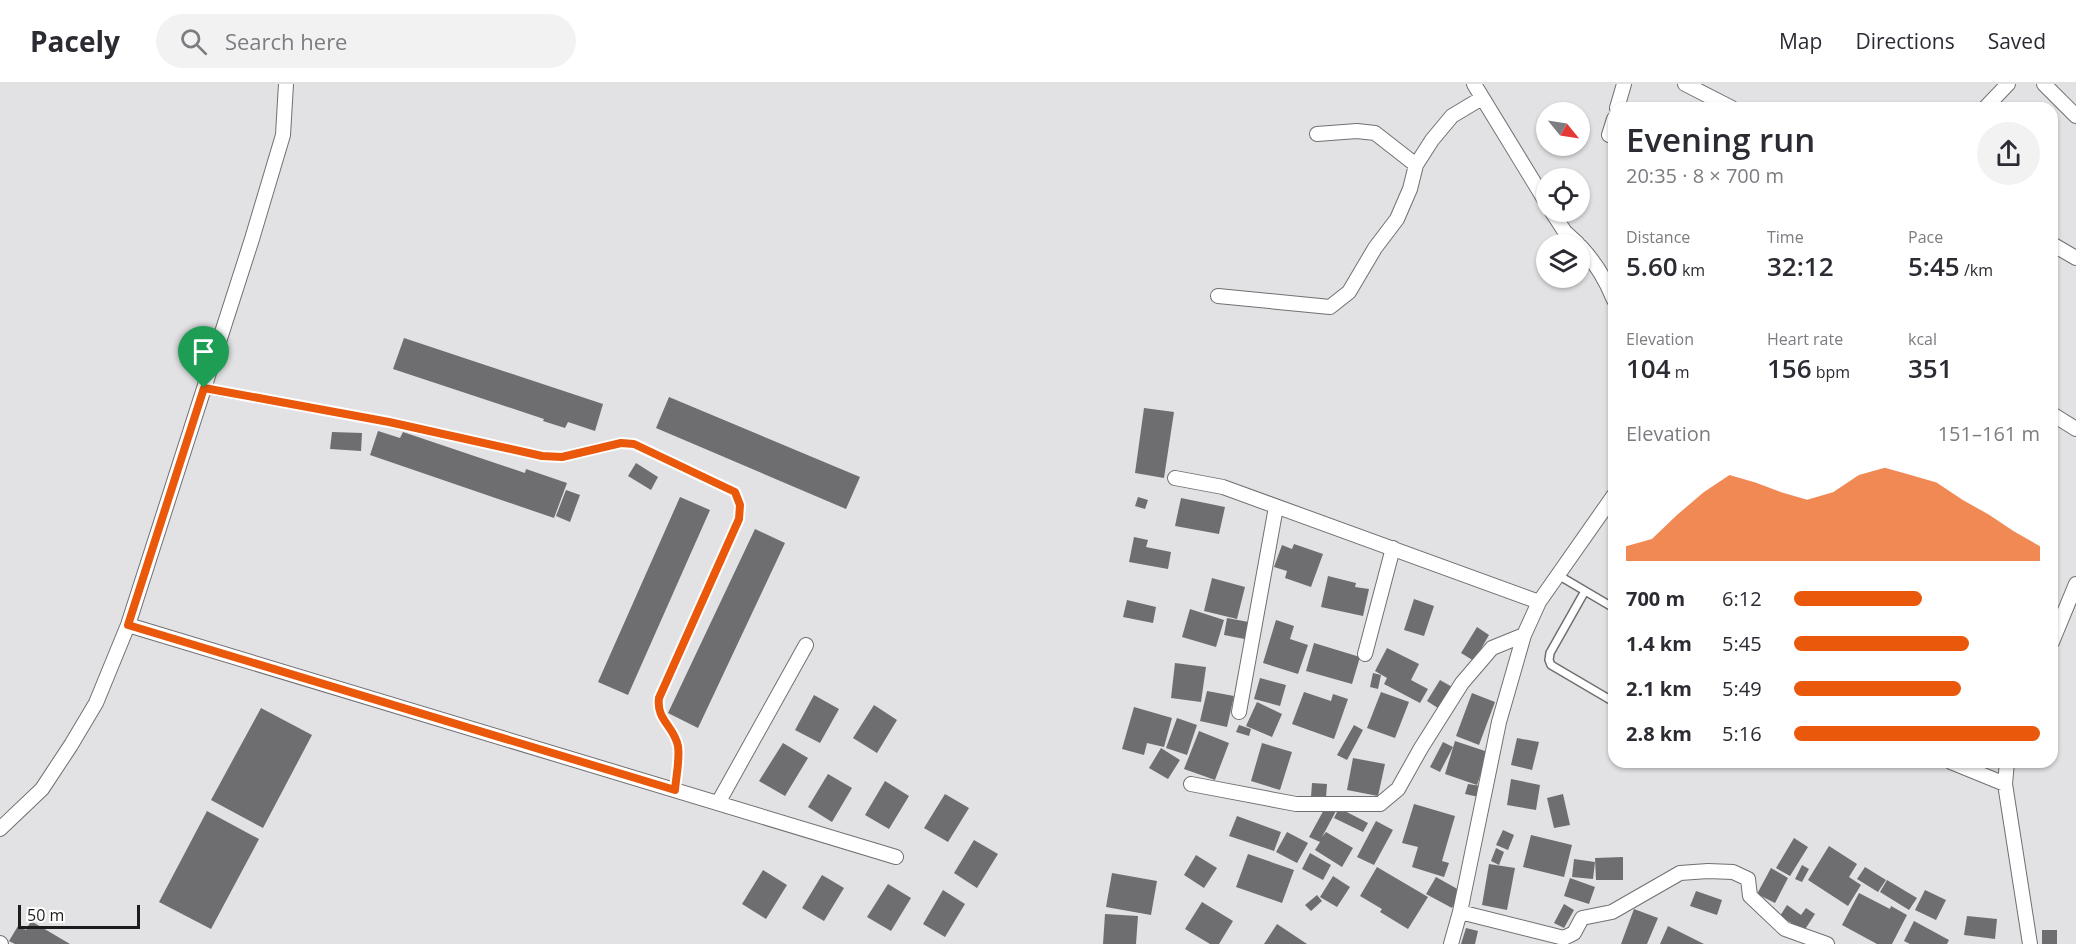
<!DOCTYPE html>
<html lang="en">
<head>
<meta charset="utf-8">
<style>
	:root { --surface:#fff; --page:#f2f2f3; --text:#2b2b33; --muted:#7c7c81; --line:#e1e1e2; --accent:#ea580c }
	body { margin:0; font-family:"Open Sans",sans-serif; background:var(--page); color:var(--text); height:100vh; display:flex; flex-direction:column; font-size:22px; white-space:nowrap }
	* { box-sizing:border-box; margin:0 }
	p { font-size:20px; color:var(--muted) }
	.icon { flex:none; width:33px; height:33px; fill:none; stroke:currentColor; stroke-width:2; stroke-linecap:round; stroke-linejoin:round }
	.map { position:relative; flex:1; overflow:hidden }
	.sheet { position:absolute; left:1608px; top:18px; width:450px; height:666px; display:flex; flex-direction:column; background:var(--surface); border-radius:18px; box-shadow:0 2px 4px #0004 }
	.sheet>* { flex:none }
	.needle { width:39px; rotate:120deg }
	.fabs { position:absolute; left:1536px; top:18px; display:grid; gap:12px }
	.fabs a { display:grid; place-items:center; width:54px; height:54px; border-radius:50%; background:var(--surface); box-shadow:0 2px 4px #0004; font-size:30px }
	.scale { position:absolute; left:18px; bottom:15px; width:122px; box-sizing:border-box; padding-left:6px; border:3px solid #1c1c1d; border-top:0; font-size:16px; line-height:21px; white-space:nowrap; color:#1c1c1d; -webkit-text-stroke:4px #fff; paint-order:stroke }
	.pin { position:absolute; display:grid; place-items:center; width:51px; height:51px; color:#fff; margin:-62px -26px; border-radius:50% 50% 50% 0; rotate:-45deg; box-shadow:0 0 6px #0007 }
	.pin .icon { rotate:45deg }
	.round { display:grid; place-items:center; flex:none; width:63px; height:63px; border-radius:32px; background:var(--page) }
	.summary { display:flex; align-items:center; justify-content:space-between; height:102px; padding:0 18px }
	h1 { font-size:33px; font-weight:600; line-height:45px }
	.figures { display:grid; grid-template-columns:repeat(3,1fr); gap:9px; height:102px; padding:6px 18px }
	.figures div { display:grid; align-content:center }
	.figures b { font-size:26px; font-weight:600 }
	.figures small { font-size:16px; font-weight:400 }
	.figures p { font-size:16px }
	.chart { height:168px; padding:12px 18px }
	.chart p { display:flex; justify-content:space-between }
	.chart svg { width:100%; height:108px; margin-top:6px; fill:var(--accent); opacity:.7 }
	ul { padding:0 18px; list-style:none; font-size:20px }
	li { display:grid; grid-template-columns:96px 72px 1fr; align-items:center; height:45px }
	li i { height:15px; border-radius:8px; background:var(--accent) }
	header { display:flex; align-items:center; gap:36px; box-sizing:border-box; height:84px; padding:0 30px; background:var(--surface); border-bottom:2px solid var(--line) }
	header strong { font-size:28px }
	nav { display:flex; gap:33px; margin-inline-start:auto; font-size:21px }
	.search { width:420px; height:54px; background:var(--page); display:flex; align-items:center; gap:15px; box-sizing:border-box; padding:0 21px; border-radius:33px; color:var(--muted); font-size:22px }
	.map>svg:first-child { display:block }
</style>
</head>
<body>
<header>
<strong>Pacely</strong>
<div class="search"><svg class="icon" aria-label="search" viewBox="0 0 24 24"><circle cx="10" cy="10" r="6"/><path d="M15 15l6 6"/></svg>Search here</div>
<nav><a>Map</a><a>Directions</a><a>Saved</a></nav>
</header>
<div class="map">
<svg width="2076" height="860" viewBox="0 0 2076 860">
	<rect width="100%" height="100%" fill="#e2e2e5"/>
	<path fill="#6e6d70" d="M404,254L603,320L595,347L568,338L565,344L543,337L544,335L393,285Z
		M669,313L860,393L846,425L656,344Z
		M1144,324L1174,328L1164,394L1135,389Z
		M378,347L400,354L403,348L525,389L526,385L567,399L554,434L370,371Z
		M332,348L362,349L361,367L330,365Z
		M636,379L658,393L651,406L628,392Z
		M566,406L580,411L570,438L556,432Z
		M680,413L710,426L628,611L598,598Z
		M1138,413L1148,416L1145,425L1135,422Z
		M1181,414L1225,423L1219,450L1175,442Z
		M755,445L785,459L698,644L668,629Z
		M1134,453L1148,456L1146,463L1171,468L1168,485L1129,478Z
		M1294,460L1323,470L1311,503L1285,494L1287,487L1274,483L1282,461L1292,465Z
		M1328,492L1356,499L1355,503L1369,505L1363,532L1321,523Z
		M1212,494L1245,503L1237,535L1204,527Z
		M1414,515L1434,522L1424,552L1404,546Z
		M1127,516L1156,523L1153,539L1123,533Z
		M1190,525L1224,536L1216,563L1182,553Z
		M1227,534L1254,539L1250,556L1224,551Z
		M1276,536L1294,542L1290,555L1308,561L1298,590L1263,579Z
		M1477,543L1489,551L1474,577L1461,569Z
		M1314,559L1360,573L1352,600L1306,587Z
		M1387,564L1419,580L1411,596L1428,605L1420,619L1384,600L1387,594L1375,587Z
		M1175,579L1206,583L1201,618L1171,614Z
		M1373,589L1381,591L1378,605L1370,603Z
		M1260,594L1286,601L1280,622L1254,615Z
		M1440,596L1454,604L1441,626L1427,617Z
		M1207,607L1234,612L1227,643L1200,637Z
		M1304,608L1331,617L1333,610L1348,615L1334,655L1292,640Z
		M1381,608L1409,618L1395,654L1367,644Z
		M1472,609L1495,618L1479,661L1456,652Z
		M814,611L839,625L820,659L795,646Z
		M1257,618L1282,630L1272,653L1246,642Z
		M874,621L897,636L877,669L853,654Z
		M1134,623L1172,634L1164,663L1147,659L1144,671L1122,665Z
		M261,624L312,651L263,744L211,716Z
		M1177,634L1197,641L1187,671L1166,664Z
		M1239,641L1251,645L1249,652L1236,648Z
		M1354,641L1363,646L1347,676L1337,671Z
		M1199,647L1229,659L1215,696L1184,685Z
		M1517,654L1539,658L1532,686L1511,681Z
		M1455,657L1488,668L1477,701L1445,690Z
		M1443,658L1453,663L1440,688L1430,683Z
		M783,659L808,674L785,712L759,697Z
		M1262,659L1292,668L1280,706L1251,697Z
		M1161,664L1180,676L1168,695L1149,684Z
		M1353,674L1385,680L1378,712L1347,706Z
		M828,690L852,704L832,738L808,723Z
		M1511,695L1540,701L1536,726L1507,721Z
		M885,697L909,712L889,745L865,731Z
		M1312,699L1327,700L1326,714L1311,713Z
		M1468,700L1481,702L1479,713L1465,710Z
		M945,710L969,724L948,758L924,744Z
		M1563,710L1570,741L1554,744L1547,714Z
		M1414,720L1455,732L1442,777L1449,779L1444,793L1412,783L1418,763L1402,759Z
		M1326,722L1336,727L1322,753L1326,748L1353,764L1342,783L1315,766L1320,758L1309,753Z
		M1339,724L1368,739L1363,748L1334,734Z
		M207,727L259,755L211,845L159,818Z
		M1237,732L1281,748L1274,767L1229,752Z
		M1376,737L1393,746L1374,781L1357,773Z
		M1503,746L1514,751L1508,766L1496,761Z
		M1287,748L1308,759L1297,779L1276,768Z
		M1531,751L1572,761L1564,793L1523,783Z
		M1794,754L1808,763L1790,792L1776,784Z
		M974,756L998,770L977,804L954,789Z
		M1829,762L1857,780L1849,793L1861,801L1848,822L1808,796Z
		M1496,764L1504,768L1499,781L1491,777Z
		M1310,769L1331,781L1323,796L1302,785Z
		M1248,770L1294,786L1282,819L1236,803Z
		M1196,771L1217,784L1204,804L1184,791Z
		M1623,773V796H1596L1595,774Z
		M1574,775L1595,778L1593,795L1572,793Z
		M1489,780L1515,784L1507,826L1482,821Z
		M1802,781L1809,785L1802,798L1795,795Z
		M1377,783L1428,813L1408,845L1380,828L1382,825L1360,812Z
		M1865,783L1886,796L1878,808L1857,795Z
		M1771,784L1788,794L1775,819L1757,810Z
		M763,786L787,801L766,835L742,820Z
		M1112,789L1157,797L1151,831L1106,823Z
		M822,791L844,804L824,837L802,824Z
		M1333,792L1350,803L1337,823L1320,813Z
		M1436,793L1461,807L1452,824L1426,810Z
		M1570,794L1595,803L1589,820L1564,812Z
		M1887,796L1917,814L1909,826L1880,808Z
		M888,800L911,814L891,847L867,833Z
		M943,806L965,820L945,853L923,840Z
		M1925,806L1946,816L1936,836L1915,826Z
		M1696,807L1722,816L1717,831L1690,822Z
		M1859,809L1890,825L1891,822L1907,831L1892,860H1877L1842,841Z
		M1317,811L1322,817L1311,827L1305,821Z
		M1202,818L1233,837L1219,860H1210L1185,845Z
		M1564,820L1574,826L1564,844L1554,839Z
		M1787,821L1801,831L1806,824L1815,830L1804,847L1780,832Z
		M1634,825L1658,834L1647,860H1621Z
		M1105,830L1138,832L1136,860H1103Z
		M1967,832L1997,835L1995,855L1964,851Z
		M31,837L70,860H15L9,857L18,842L26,846Z
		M1914,837L1949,856L1947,860H1910L1904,857Z
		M1277,840L1307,860H1264Z
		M1668,842L1704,860H1660Z
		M1466,844L1478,847L1475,860H1461Z
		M2042,846H2057V860H2042Z"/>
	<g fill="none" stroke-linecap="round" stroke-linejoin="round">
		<g stroke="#706f72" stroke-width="10">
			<path id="service" d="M204,305L389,338L542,372L562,373L620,359L634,360L735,408L740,421L739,435L659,614C656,636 674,642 678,662C680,675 676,693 675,706
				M1558,491L1614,524
				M1585,507L1550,569L1549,576L1551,581L1614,618"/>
		</g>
		<g stroke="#706f72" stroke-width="16">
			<path id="minor" d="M1474,0L1546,118
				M1685,0L1732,24
				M2044,0L2076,32
				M1617,24L1624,0
				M1985,24L2008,0
				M1317,50L1357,47L1375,49L1416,81
				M1609,51L1614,35
				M1552,128L1565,148L1578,160
				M2052,160L2076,174
				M1580,162C1595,178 1606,196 1614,216
				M1218,212L1330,223L1349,208L1375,164L1397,135L1410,105L1416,81L1432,56L1452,32L1482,14
				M2052,330L2076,345
				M1175,394L1223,403L1539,518
				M128,541L896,773
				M2052,558L2076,500
				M1365,570L1393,464
				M1239,628L1276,423
				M1951,678L2005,700
				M2007,678L2005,700L2030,860
				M1191,700L1296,720H1380L1398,705L1421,664L1462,599L1492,564L1524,551
				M718,719L806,561
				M0,745L42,705L71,661L96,619L128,541L252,155L283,51L286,0
				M1460,828L1564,854L1574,849L1582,834L1612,828L1680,789L1708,787L1733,788L1748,795L1750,812L1785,845L1827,860
				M0,859L1,860
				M1451,860L1460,828L1499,638L1524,551L1539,518L1614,411"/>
		</g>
		<use href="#service" stroke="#fff" stroke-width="7"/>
		<use href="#minor" stroke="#fff" stroke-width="14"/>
	</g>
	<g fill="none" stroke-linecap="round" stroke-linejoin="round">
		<g stroke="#fff" stroke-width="12">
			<path id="route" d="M204,304L389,338L542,372L562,373L621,359L634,360L735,408L740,421L739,435L659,614C656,636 674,642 678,662C680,675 676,693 675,706L128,541Z"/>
		</g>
		<use href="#route" stroke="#ea580c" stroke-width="8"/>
	</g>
</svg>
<div class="fabs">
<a><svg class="needle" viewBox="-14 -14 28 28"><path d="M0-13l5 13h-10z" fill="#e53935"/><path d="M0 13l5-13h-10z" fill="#7c7c81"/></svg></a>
<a><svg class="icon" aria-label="locate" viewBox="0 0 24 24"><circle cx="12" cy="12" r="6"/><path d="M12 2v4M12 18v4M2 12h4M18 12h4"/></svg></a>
<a><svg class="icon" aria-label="layers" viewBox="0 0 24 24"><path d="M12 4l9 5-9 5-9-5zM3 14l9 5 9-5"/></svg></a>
</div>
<div class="scale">50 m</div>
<div class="pin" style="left:204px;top:304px;background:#1e9e55"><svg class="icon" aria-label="arrive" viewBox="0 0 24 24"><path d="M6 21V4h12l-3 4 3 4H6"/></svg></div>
<section class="sheet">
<div class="summary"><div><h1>Evening run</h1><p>20:35 · 8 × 700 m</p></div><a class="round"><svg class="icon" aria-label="share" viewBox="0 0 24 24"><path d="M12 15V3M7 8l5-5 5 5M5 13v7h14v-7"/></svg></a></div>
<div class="figures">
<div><p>Distance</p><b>5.60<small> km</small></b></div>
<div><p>Time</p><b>32:12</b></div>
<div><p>Pace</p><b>5:45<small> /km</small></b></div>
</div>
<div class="figures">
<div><p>Elevation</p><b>104<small> m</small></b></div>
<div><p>Heart rate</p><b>156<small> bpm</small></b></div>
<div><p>kcal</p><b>351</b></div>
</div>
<div class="chart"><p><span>Elevation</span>151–161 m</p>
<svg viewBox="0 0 160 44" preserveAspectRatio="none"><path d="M0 44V38L10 35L20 25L30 16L40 9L50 12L60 16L70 19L80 16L90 9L100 6L110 9L120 12L130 19L140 25L150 32L160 38V44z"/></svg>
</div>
<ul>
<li><b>700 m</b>6:12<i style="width:52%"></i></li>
<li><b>1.4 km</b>5:45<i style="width:71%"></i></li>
<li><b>2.1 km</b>5:49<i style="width:68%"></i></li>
<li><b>2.8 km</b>5:16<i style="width:100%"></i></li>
</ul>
</section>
</div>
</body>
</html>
